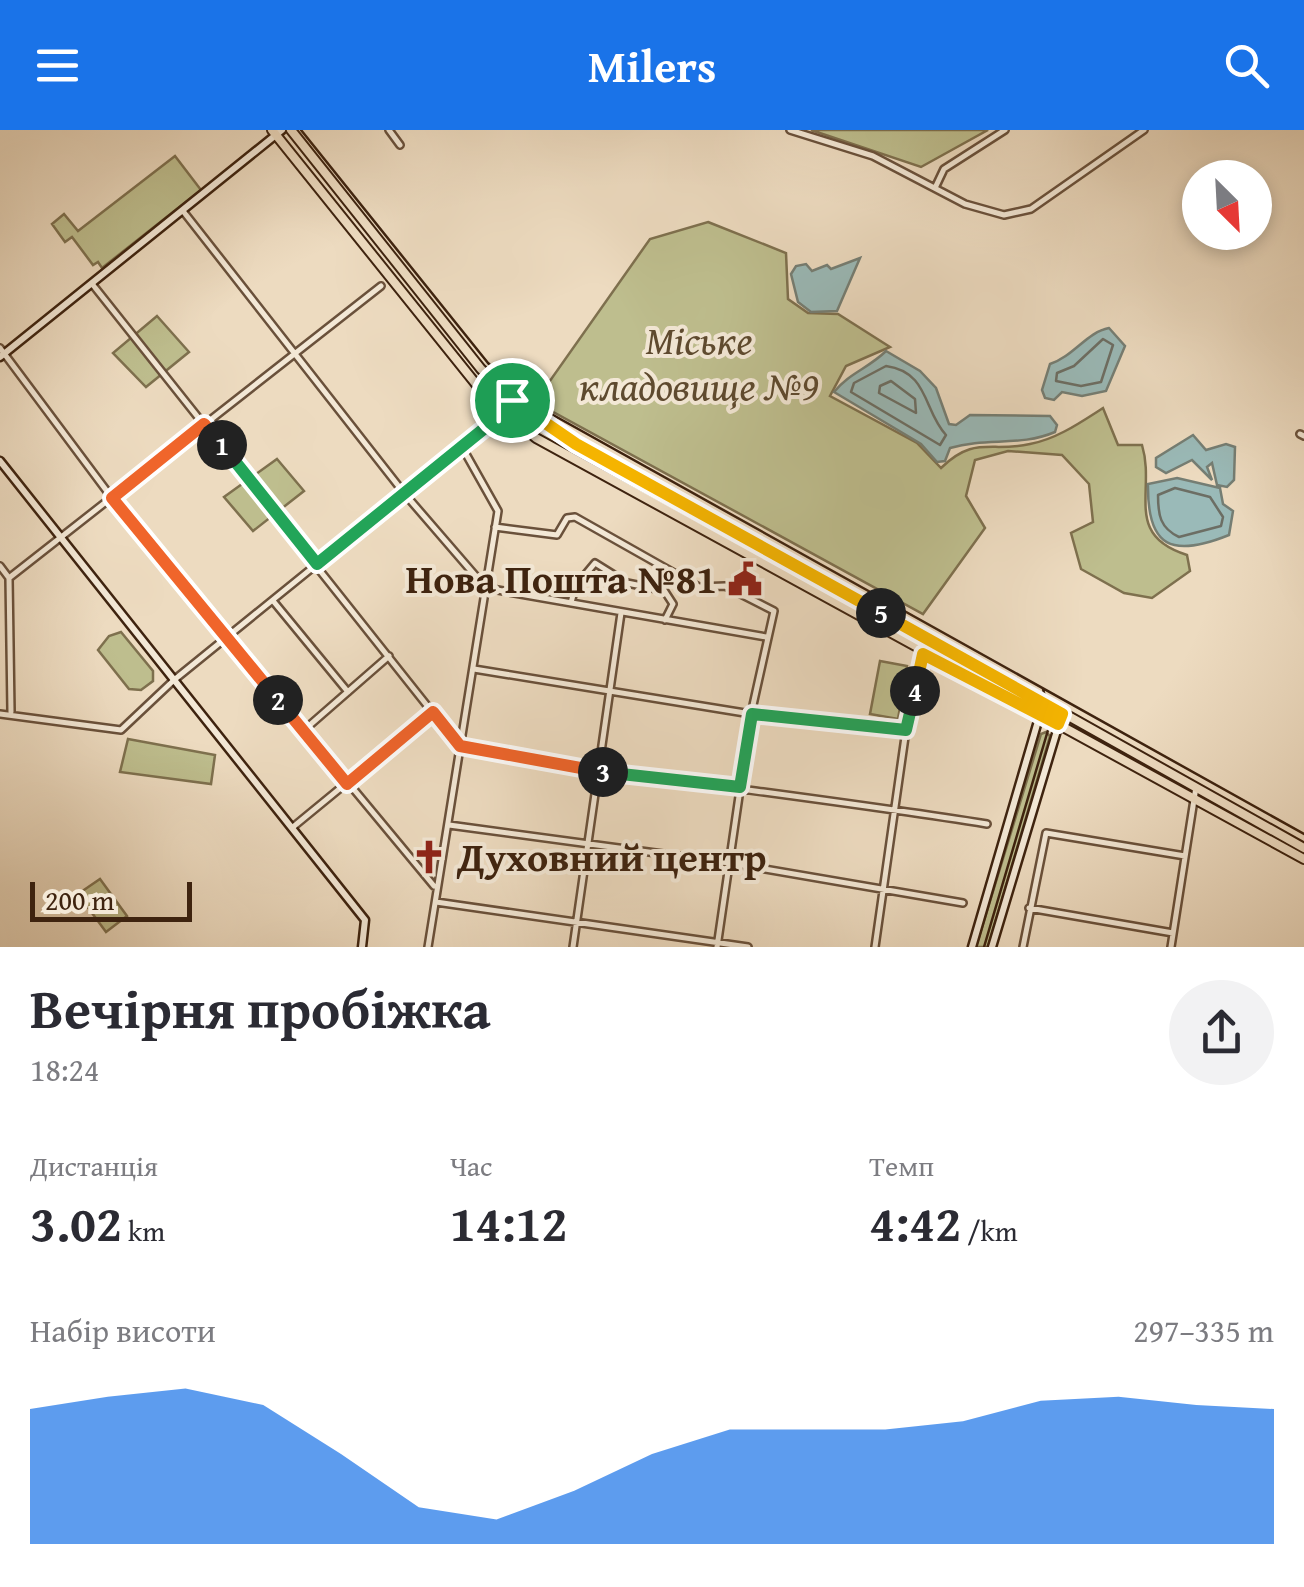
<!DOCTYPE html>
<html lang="uk">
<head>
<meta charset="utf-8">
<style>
	:root { --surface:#fff; --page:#f2f2f3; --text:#2b2b33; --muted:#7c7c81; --accent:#1a73e8 }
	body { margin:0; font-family:"Gentium Book Plus",serif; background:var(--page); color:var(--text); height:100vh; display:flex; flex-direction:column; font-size:38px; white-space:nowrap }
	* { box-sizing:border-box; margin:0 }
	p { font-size:32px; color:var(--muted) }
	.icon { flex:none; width:55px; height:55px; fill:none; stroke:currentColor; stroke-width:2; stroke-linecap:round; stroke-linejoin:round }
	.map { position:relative; height:817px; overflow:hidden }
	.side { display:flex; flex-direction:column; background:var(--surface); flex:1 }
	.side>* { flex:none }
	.needle { width:65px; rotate:156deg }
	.controls { position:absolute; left:1182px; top:30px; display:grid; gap:20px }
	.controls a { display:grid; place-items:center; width:90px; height:90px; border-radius:50%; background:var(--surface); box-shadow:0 5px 15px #0003; font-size:50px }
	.scale { position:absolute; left:30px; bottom:25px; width:162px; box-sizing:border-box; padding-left:10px; border:5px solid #3e230f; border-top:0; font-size:28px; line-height:35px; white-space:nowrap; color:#3e230f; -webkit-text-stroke:8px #f3e8d6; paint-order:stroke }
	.pin { position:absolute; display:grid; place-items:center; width:85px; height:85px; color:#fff; margin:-42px; border:5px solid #fff; border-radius:50%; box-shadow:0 2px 10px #0007 }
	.km { position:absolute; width:50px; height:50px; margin:-25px; border-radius:50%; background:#222; color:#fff; font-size:28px; line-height:50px; text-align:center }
	.round { display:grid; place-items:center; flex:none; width:105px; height:105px; border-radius:52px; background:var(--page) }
	.overview { display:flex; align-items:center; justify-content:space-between; height:170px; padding:0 30px }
	h1 { font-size:55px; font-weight:800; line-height:75px }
	.figures { display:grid; grid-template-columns:repeat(3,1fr); gap:15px; height:170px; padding:10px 30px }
	.figures div { display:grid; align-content:center }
	.figures b { font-size:50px; font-weight:800 }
	.figures small { font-size:28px; font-weight:400 }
	.figures p { font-size:28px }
	.chart { height:280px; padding:20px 30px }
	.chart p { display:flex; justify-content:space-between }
	.chart svg { width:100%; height:180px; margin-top:10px; fill:var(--accent); opacity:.7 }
	header { display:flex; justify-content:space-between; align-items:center; height:130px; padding:0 30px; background:var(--accent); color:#fff; font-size:45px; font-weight:800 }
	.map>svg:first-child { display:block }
</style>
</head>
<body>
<header><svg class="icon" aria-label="menu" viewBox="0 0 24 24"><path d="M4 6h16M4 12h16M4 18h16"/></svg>Milers<svg class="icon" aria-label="search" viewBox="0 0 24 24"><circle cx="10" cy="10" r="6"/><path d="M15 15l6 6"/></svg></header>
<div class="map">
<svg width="1304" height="817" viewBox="0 0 1304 817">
	<rect width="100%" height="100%" fill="#eddbc0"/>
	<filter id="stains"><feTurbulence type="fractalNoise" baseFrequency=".002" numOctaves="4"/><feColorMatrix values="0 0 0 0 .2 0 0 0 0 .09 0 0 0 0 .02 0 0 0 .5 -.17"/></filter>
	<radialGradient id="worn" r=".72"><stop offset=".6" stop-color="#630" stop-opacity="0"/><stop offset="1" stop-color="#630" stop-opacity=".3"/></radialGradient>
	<path fill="#bebe8e" stroke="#7e704e" stroke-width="2.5" d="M811,0H988L921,37Z
		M175,26L201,60L102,138L98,132L93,135L72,107L65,112L52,94L64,84L78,101Z
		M708,92L786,123L788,169L808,183L838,184L890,217L846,236L830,266L917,313L941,338C975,305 990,323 1030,314C1057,309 1081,292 1103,278L1118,315H1142C1156,361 1123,405 1187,425L1190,441L1152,468L1124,463L1081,439L1071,403L1093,392L1089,354L1062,325L1008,321L975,330L966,366L985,398L923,484L535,272L650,109Z
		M157,186L189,222L146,257L113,223Z
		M277,329L304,361L253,401L224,367Z
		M121,502L153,541V551L141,560L129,559L98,520L109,506Z
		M880,531L907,536L898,589L870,584Z
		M1046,602L1050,606L988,817H976L1041,604Z
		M128,609L215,625L211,654L120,642Z
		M100,749L127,786L106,802L78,764Z"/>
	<path fill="#9abab8" stroke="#757e74" stroke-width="2.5" d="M860,128L837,181L811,182L798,172L791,144L796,136L806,134L812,141L827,135L831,139Z
		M1109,198L1125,216L1106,261L1082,266L1062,262L1054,270L1045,268L1042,260L1050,234C1074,226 1087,202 1109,198Z
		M886,221L920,241L936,258L949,294L956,295L970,285L1050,286L1057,295L1055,302C1020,317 987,307 950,318L945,331L937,332L921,314L834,262C849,243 869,238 886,221Z
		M1193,305L1206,320L1226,314L1235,317L1234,350L1227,357L1217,355L1212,333L1207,337L1212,350L1192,330L1166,343L1156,337V328Z
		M1177,348L1220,358L1223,374L1233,381L1229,405C1172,428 1147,418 1148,354Z"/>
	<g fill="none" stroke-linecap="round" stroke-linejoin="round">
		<path stroke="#6c6e64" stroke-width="2.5" d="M1103,209L1113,215L1101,252L1081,256L1056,251L1057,243L1074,236Z
			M886,236C929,242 923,280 946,305L940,315L851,262L854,253Z
			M891,251L915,269L916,283L879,263L880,256Z
			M1175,358L1210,367L1223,387L1221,396L1179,407C1160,398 1158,385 1158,365Z"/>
		<g stroke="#6a513b" stroke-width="10">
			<path id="street" d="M389,0L400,15
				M790,0L873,26L965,74L1004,85L1031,79L1144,0
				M935,58L944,39L1005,0
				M183,81L404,363L486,458L766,507
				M93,155L460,617C635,648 812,666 987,694
				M0,218L112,368L434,756
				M1300,304L1304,306
				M495,397L557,405L567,388L575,387L699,457L725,456L774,481L751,584L717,817
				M0,436L9,448
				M274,472L348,562
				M571,473L575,457L595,433L627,453L662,460
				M665,490L673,474L662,457L672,442
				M474,539L751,584L906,600
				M11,582L9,448L381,156
				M0,584L121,600L174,550L496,289L511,270
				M303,601L389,526
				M449,695L730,733L963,773
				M293,697L433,582
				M436,772L748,817
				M1029,778L1173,803
				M428,817L498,381L462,317
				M573,817L621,483
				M875,817L906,600L923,524
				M1023,817L1046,703L1185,726
				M1171,817L1196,657"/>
		</g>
		<g stroke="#3e230f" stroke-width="11">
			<path id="secondary" d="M0,227L282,0
				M0,331L365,790L362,817
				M972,817L1043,574
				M992,817L1062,584"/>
		</g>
		<g stroke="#3e230f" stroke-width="12">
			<path id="primary" d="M272,0L484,264L536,308L1304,729
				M291,0L481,239L531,285L1304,718"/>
		</g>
		<use href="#street" stroke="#f3e8d6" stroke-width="5"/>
		<use href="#secondary" stroke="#f3e8d6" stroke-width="6"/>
		<use href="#primary" stroke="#eddbc0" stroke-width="8"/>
		<path stroke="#3e230f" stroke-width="2.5" d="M301,0L488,233L528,271L1304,704
			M984,817L1051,590L1043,559"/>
	</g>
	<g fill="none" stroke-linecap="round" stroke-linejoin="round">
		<g stroke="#fff" stroke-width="20">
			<path id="split-1" d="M222,315L317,434L496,289L512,270"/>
		</g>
		<g stroke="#fff" stroke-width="20">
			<path id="split-2" d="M222,315L204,294L112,368L278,570"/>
		</g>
		<g stroke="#fff" stroke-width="20">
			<path id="split-3" d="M278,570L347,654L433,582L460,616L603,642"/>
		</g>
		<g stroke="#fff" stroke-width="20">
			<path id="split-4" d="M603,642L740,657L752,584L906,600L915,561"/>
		</g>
		<g stroke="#fff" stroke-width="20">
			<path id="split-5" d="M881,483L1062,584L1058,594L923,524L915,561"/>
		</g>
		<g stroke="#fff" stroke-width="20">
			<path id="split-6" d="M512,270L576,314L881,483"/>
		</g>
		<use href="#split-1" stroke="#22a559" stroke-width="12"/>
		<use href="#split-2" stroke="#f0652b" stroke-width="12"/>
		<use href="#split-3" stroke="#f0652b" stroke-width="12"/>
		<use href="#split-4" stroke="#22a559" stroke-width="12"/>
		<use href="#split-5" stroke="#f5b400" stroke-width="12"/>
		<use href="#split-6" stroke="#f5b400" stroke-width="12"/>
	</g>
	<defs>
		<g id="civic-bare" transform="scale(2.7)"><path d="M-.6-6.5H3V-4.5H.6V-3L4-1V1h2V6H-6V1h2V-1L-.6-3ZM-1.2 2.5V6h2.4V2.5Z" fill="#8f2418" stroke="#f3e8d6" stroke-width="2.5" paint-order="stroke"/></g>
		<g id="church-bare" transform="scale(2.7)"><path d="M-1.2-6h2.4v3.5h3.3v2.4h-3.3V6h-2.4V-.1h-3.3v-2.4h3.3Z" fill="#8f2418" stroke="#f3e8d6" stroke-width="2.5" paint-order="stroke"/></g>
	</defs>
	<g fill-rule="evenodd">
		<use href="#civic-bare" x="745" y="449"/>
		<use href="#church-bare" x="429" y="727"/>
	</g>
	<g text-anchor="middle" stroke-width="8" stroke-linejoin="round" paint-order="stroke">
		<g font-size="40" font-style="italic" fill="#5e4a2f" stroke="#f3e8d6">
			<text x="699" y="224">Міське<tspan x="699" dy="46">кладовище №9</tspan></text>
		</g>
		<g font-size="40" font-weight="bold" fill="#3e230f" stroke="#f3e8d6" text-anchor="end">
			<text x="717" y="463">Нова Пошта №81</text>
			<text x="457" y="741" text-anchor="start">Духовний центр</text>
		</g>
	</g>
	<rect width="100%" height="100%" filter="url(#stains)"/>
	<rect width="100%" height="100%" fill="url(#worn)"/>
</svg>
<div class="controls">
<a><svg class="needle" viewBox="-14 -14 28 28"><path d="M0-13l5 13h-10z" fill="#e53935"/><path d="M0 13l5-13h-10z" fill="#7c7c81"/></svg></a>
</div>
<div class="scale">200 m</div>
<div class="pin" style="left:512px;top:270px;background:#1e9e55"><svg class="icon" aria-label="arrive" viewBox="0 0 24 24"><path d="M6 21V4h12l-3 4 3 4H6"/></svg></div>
<b class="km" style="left:222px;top:315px">1</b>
<b class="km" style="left:278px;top:570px">2</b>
<b class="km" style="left:603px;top:642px">3</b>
<b class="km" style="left:915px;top:561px">4</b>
<b class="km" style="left:881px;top:483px">5</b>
</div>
<section class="side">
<div class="overview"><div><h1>Вечірня пробіжка</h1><p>18:24</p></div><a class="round"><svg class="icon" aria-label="share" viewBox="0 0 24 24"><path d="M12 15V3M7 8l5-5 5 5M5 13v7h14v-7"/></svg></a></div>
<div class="figures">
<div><p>Дистанція</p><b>3.02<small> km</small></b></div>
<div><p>Час</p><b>14:12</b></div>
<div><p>Темп</p><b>4:42<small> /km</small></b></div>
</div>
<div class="chart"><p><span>Набір висоти</span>297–335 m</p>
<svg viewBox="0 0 160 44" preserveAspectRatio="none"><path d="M0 44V11L10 8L20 6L30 10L40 22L50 35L60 38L70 31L80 22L90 16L100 16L110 16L120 14L130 9L140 8L150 10L160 11V44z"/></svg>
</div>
</section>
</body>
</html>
